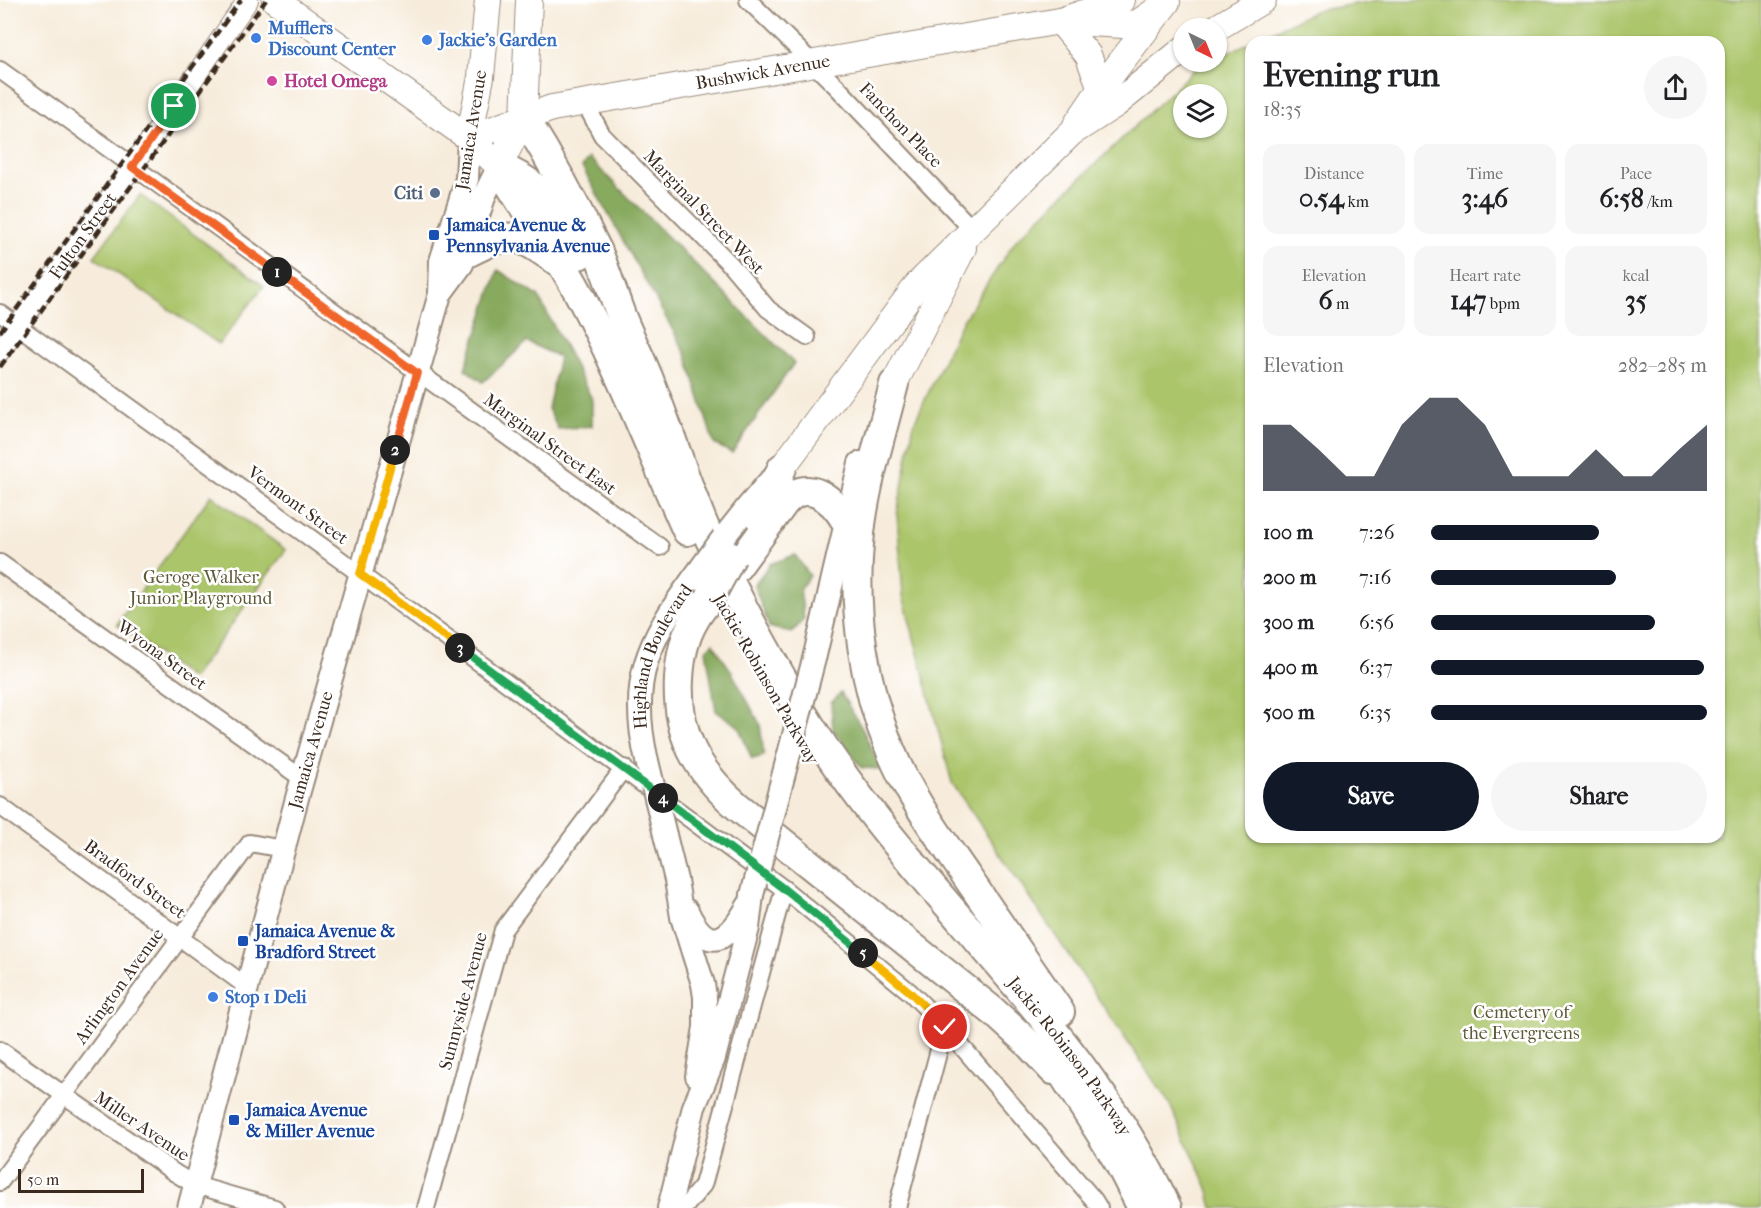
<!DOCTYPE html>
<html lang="en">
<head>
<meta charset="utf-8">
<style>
	:root { --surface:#fff; --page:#f6f6f6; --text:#202124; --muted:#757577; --accent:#111827 }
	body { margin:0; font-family:"IM FELL French Canon",serif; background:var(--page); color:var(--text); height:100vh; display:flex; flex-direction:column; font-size:22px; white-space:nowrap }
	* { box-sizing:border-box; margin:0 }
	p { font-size:20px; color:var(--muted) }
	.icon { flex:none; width:33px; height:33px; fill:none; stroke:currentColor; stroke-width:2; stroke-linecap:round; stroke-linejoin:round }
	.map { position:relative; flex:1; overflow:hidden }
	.drawer { position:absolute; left:1245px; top:36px; width:480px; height:807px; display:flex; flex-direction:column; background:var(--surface); border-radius:18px; box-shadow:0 2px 4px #0004 }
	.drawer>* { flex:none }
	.needle { width:39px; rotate:137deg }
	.controls { position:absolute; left:1173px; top:18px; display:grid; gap:12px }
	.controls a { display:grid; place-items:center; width:54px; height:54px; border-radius:50%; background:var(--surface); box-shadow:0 2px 4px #0004; font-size:30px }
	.scale { position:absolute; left:18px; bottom:15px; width:126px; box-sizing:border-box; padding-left:6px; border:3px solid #3b2a1e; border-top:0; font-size:16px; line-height:21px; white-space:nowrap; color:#3b2a1e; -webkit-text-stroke:4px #fff; paint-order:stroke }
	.pin { position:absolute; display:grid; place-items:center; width:51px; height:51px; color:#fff; margin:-26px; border:3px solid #fff; border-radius:50%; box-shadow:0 2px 6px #0007 }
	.km { position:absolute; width:30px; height:30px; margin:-15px; border-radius:50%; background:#222; color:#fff; font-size:16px; line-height:30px; text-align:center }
	.round { display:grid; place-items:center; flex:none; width:63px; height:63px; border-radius:32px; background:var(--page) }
	.head { display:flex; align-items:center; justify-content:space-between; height:102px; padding:0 18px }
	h1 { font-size:33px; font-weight:800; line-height:45px }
	.stats { display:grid; grid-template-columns:repeat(3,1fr); gap:9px; height:102px; padding:6px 18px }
	.stats div { display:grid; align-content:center; border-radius:15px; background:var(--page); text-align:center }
	.stats b { font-size:26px; font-weight:800 }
	.stats small { font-size:16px; font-weight:400 }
	.stats p { font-size:16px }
	.chart { height:168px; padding:12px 18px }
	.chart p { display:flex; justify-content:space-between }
	.chart svg { width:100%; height:108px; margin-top:6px; fill:var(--accent); opacity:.7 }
	.cta { display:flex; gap:12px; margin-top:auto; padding:12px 18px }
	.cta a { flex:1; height:69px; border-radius:36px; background:var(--accent); color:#fff; font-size:24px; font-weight:800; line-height:69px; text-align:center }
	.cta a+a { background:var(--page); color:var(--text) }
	ul { padding:0 18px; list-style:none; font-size:20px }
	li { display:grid; grid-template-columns:96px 72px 1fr; align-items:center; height:45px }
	li i { height:15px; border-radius:8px; background:var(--accent) }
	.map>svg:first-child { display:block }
</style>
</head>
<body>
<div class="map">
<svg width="1761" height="1208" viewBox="0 0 1761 1208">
	<rect width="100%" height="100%" fill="#fff"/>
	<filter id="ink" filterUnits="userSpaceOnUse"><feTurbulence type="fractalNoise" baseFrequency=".0167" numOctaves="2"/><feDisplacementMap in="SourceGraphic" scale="12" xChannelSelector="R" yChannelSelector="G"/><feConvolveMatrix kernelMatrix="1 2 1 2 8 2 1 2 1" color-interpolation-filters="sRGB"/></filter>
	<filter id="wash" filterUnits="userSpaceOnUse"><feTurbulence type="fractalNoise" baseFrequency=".008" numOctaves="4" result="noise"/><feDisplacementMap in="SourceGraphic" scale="24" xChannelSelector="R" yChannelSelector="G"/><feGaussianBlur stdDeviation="1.35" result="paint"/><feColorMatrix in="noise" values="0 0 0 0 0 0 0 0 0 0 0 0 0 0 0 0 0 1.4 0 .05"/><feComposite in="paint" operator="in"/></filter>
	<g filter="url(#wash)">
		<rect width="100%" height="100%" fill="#f7ecdb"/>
		<path fill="#abc56b" stroke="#737844" stroke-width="1.5" fill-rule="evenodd" d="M1378,0H1761V1208H1213L1208,1188L1169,1103L952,783L903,596L897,514L914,423L960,325L1016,240L1196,68L1210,62H1216L1217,58L1315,11ZM1251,42H1719V837H1251ZM1184,94H1216V128H1184Z
			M140,195L264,286L219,344L94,257Z
			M211,495L286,550L192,679L117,624Z"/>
		<path fill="#88aa5f" stroke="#626a3e" stroke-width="1.5" d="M589,158L794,363L732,453L714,444L686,354L582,167Z
			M498,270L538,296L592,399V426L558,429L548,409L559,357L527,342L483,382L465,369Z
			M795,555L810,576L800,588L804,619L792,633L769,627L754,585L770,564Z
			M713,643L731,671L760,724L764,756L752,759L738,726L716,711L706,650Z
			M841,693L863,730L881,769L862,768L833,730L831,703Z"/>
	</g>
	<g filter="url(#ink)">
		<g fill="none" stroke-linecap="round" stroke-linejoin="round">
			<g stroke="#998b7c" stroke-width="20">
				<path id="minor" d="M748,0L836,86L972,229
					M0,70L660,547
					M585,103L602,135L730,264L768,309L807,337
					M0,313L360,574L784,889L910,992L945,1027L1094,1200L1099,1208
					M0,563L303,779
					M0,806L246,986
					M0,1050L175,1173L195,1185L275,1208
					M0,1182L250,843L283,849
					M426,1208L503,930L624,768
					M684,1208L703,1185L784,889
					M897,1208L945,1027"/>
			</g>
			<g stroke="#998b7c" stroke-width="22">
				<g id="tertiary">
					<path id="s1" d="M0,351L132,167L248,0"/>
				</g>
			</g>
			<g stroke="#998b7c" stroke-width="26">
				<g id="secondary">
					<path d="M440,294L462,264L485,194L499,166"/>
					<path d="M723,538L746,509L769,482"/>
					<path d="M815,655L860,463"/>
					<path id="s2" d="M647,761C628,682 647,642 693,579"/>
					<path d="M665,835L676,880L682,917L703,984L705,997V1027L697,1076"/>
					<path d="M687,911C708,956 729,940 748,906"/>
					<path id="s3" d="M189,1208L297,798L440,294L441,261L467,179L469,138"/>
					<path d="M669,1208L694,1107L714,1058L748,928L752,895"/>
				</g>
			</g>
			<g stroke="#998b7c" stroke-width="28">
				<g id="primary">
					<path d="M275,0L469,138L499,166L524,117L529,0"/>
					<path d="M1060,21L1088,55L1101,88"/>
					<path d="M1073,22L1123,25L1138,23L1158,9"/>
					<path d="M1216,28L1263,0"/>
					<path d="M1076,125L1101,88L1167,2"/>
					<path id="s4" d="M469,138L552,108L1060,21L1122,0"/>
					<path d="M469,138L481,77L488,0"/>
					<path d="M894,384L963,248"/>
					<path d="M782,468L918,284L1071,133L1116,104L1184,49"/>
				</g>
			</g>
			<g stroke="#998b7c" stroke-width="32">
				<g id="motorway">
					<path id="s5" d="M524,117C551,160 576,206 598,252C607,274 614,297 622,318C630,338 640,357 648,377C667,424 683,474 702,521C730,588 766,652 803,714C909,890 1079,1019 1167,1208"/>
					<path d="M499,166C522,209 554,247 577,290C619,367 651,451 687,531"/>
					<path d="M503,168C514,174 526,179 535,188C553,207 567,233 579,255"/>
					<path d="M467,253C510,231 515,232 554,259"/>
					<path d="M894,384C881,437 863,490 859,544C853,612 864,686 890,749C909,796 939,836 967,877C998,922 1029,967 1060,1012"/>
					<path d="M759,517L782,468"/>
					<path d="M737,567L784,503C806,477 832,498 845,520"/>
					<path d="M709,599C704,606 698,613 694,621C684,638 680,659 679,679C676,734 696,770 737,806L994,1012L1027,1042L1053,1070"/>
					<path d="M1047,1049L1118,1161L1142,1208"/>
				</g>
			</g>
			<use href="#minor" stroke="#fff" stroke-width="16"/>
			<use href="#tertiary" stroke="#fff" stroke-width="20"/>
			<use href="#secondary" stroke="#fff" stroke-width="22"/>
			<use href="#primary" stroke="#fff" stroke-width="26"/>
			<use href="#motorway" stroke="#fff" stroke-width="28"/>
			<path stroke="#3b2a1e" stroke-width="4.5" stroke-dasharray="9 4.5" stroke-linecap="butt" d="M0,332L241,0
				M0,367L266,0"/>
			<g stroke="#998b7c" stroke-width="26" stroke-linecap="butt">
				<path id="secondary-bridge" d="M693,579L723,538
					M647,761L665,835
					M752,895L815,655"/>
			</g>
			<g stroke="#998b7c" stroke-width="32" stroke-linecap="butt">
				<path id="motorway-bridge" d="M709,599L732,556"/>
			</g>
			<use href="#secondary-bridge" stroke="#fff" stroke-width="22"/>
			<use href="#motorway-bridge" stroke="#fff" stroke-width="28"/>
		</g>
	</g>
	<g fill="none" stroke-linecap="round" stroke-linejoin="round" filter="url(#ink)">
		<g stroke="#fff" stroke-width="12">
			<path id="split-1" d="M174,106L132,167L277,272"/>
		</g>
		<g stroke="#fff" stroke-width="12">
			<path id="split-2" d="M277,272L417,373L395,450"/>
		</g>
		<g stroke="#fff" stroke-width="12">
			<path id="split-3" d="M395,450L360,574L460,648"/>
		</g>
		<g stroke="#fff" stroke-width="12">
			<path id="split-4" d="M460,648L663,798"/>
		</g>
		<g stroke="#fff" stroke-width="12">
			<path id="split-5" d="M663,798L784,889L863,953"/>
		</g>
		<g stroke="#fff" stroke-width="12">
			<path id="split-6" d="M863,953L910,992L945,1027"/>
		</g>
		<use href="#split-1" stroke="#f0652b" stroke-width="8"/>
		<use href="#split-2" stroke="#f0652b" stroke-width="8"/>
		<use href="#split-3" stroke="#f5b400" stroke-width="8"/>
		<use href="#split-4" stroke="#22a559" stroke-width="8"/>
		<use href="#split-5" stroke="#22a559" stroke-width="8"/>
		<use href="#split-6" stroke="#f5b400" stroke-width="8"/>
	</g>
	<g fill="#3f7fe0" stroke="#fff" stroke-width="2">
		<circle cx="256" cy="38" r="6"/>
		<circle cx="427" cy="40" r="6"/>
		<circle cx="213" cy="997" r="6"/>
	</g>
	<circle fill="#d1479c" stroke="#fff" stroke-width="2" cx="272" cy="81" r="6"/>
	<circle fill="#5c6f8a" stroke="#fff" stroke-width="2" cx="435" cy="193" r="6"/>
	<g fill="#1a4fb4" stroke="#fff" stroke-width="2">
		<rect x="428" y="229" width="12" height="12" rx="3"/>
		<rect x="237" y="935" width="12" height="12" rx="3"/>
		<rect x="228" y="1114" width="12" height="12" rx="3"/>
	</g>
	<g text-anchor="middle" stroke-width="5" stroke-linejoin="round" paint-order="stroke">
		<g font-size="18" font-weight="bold" fill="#366cbe" stroke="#fff" text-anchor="start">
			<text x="268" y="34">Mufflers<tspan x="268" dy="21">Discount Center</tspan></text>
			<text x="439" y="46">Jackie's Garden</text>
			<text x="225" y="1003">Stop 1 Deli</text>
		</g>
		<g font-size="18" fill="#3b2a1e" stroke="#fff">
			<text dy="6" stroke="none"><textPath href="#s4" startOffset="302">Bushwick Avenue</textPath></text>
			<text transform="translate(901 125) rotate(46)" y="6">Fanchon Place</text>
			<text transform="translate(471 130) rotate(-81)" y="6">Jamaica Avenue</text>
			<text transform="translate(704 212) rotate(46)" y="6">Marginal Street West</text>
			<text dy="6" stroke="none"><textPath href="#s1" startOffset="142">Fulton Street</textPath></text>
			<text transform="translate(550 444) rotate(36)" y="6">Marginal Street East</text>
			<text transform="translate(298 505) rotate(36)" y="6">Vermont Street</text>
			<text transform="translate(162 655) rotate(36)" y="6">Wyona Street</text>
			<text dy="6" stroke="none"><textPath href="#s2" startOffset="110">Highland Boulevard</textPath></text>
			<text transform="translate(766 679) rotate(60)" y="6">Jackie Robinson Parkway</text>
			<text dy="6" stroke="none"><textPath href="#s3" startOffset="474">Jamaica Avenue</textPath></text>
			<text transform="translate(135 879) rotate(36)" y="6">Bradford Street</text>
			<text transform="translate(119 986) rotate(-54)" y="6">Arlington Avenue</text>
			<text transform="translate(463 1001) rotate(-75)" y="6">Sunnyside Avenue</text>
			<text dy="6" stroke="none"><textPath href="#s5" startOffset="1095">Jackie Robinson Parkway</textPath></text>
			<text transform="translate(142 1126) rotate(34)" y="6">Miller Avenue</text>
		</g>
		<g font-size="18" font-weight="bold" fill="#b23c85" stroke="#fff" text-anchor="start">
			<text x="284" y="87">Hotel Omega</text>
		</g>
		<g font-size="18" font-weight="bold" fill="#4e5e75" stroke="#fff" text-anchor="end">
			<text x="423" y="199">Citi</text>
		</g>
		<g font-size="18" font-weight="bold" fill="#164399" stroke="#fff" text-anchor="start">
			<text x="446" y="231">Jamaica Avenue &amp;<tspan x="446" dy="21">Pennsylvania Avenue</tspan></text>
			<text x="255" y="937">Jamaica Avenue &amp;<tspan x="255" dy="21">Bradford Street</tspan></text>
			<text x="246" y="1116">Jamaica Avenue<tspan x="246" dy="21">&amp; Miller Avenue</tspan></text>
		</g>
		<g font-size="18" fill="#5d5835" stroke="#fff">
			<text x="201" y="583">Geroge Walker<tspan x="201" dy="21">Junior Playground</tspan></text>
			<text x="1521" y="1018">Cemetery of<tspan x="1521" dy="21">the Evergreens</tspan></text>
		</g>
	</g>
</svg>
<div class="controls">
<a><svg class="needle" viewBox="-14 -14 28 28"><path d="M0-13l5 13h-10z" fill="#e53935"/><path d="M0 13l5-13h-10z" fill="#757577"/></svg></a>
<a><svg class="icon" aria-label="layers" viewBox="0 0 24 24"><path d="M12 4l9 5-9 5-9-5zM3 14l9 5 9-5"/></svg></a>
</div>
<div class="scale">50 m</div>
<div class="pin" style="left:174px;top:106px;background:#1e9e55"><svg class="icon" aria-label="arrive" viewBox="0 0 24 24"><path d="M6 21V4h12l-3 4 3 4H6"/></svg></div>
<div class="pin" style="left:945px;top:1027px;background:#d93025"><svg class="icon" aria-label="check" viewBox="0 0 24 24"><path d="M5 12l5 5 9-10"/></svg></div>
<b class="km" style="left:277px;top:272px">1</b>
<b class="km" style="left:395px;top:450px">2</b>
<b class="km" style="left:460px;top:648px">3</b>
<b class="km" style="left:663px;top:798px">4</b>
<b class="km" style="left:863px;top:953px">5</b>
<section class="drawer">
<div class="head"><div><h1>Evening run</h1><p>18:35</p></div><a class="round"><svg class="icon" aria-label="share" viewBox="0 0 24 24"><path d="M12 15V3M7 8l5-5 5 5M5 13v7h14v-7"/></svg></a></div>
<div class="stats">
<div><p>Distance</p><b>0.54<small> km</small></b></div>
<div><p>Time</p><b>3:46</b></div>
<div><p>Pace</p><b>6:58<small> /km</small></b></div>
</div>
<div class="stats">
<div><p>Elevation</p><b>6<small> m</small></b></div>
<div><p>Heart rate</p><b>147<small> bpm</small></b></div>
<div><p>kcal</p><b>35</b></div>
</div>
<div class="chart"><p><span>Elevation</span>282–285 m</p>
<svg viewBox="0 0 160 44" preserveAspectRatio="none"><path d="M0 44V17L10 17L20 27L30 38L40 38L50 17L60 6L70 6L80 17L90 38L100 38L110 38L120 27L130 38L140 38L150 27L160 17V44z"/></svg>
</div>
<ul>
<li><b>100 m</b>7:26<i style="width:61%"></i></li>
<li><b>200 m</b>7:16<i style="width:67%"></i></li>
<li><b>300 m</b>6:56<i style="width:81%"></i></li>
<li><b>400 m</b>6:37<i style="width:99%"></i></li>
<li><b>500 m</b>6:35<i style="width:100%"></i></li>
</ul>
<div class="cta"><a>Save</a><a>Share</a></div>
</section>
</div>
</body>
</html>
